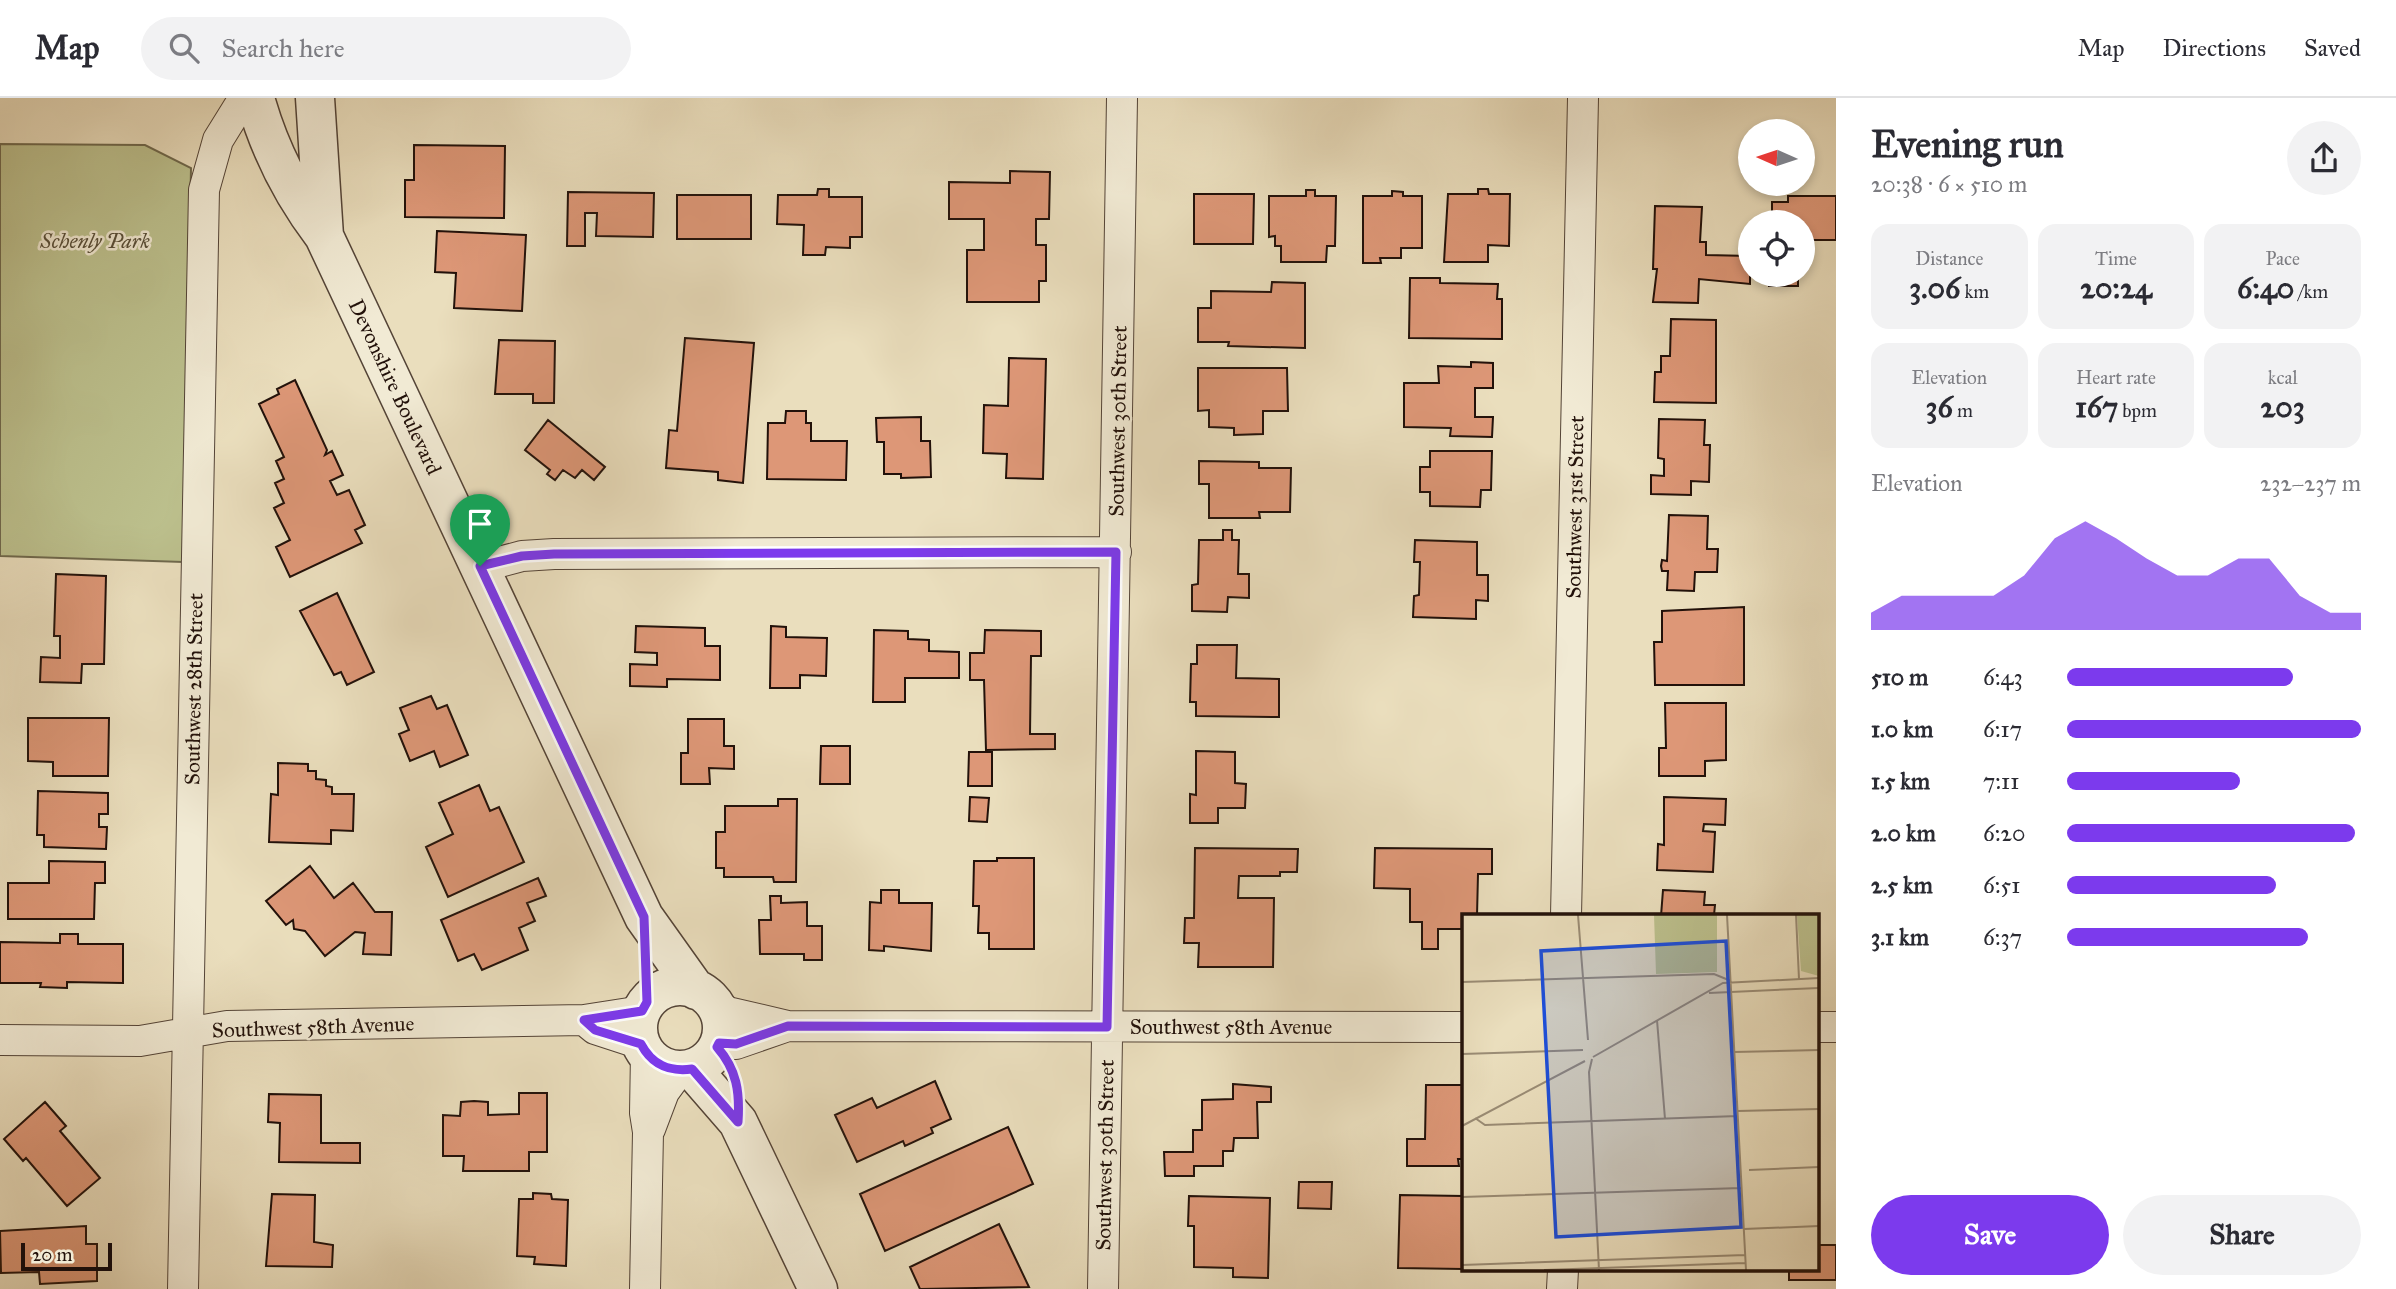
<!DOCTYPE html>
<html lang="en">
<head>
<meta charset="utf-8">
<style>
	:root { --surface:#fff; --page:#f2f2f3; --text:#2b2b33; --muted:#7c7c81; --line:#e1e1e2; --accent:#7c3aed }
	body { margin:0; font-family:"IM FELL Great Primer",serif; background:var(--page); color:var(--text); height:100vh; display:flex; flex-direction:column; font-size:26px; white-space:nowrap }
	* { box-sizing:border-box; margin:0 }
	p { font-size:23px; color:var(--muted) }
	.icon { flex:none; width:38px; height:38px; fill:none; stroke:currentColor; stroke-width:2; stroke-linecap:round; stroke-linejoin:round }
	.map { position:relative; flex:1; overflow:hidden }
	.details { display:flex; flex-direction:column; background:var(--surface); width:560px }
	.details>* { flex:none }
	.needle { width:46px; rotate:273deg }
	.fabs { position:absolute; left:1738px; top:21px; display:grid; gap:14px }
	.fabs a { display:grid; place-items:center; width:77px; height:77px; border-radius:50%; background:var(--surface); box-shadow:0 4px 10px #0003; font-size:35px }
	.scale { position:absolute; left:21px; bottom:18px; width:91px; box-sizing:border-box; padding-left:7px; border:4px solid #22110a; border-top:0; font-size:19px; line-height:24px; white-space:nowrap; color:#22110a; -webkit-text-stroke:5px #f1ead4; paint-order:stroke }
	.pin { position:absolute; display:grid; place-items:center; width:60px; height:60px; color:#fff; margin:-72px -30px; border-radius:50% 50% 50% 0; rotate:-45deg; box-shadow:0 0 7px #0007 }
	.pin .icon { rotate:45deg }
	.round { display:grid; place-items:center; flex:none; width:74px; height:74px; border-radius:37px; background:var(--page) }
	.summary { display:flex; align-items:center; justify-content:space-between; height:119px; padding:0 35px }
	h1 { font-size:38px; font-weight:800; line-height:52px }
	.figures { display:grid; grid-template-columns:repeat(3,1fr); gap:10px; height:119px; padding:7px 35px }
	.figures div { display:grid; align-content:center; border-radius:18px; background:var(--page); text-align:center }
	.figures b { font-size:30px; font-weight:800 }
	.figures small { font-size:19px; font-weight:400 }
	.figures p { font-size:19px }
	.chart { height:196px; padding:14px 35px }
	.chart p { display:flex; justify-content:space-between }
	.chart svg { width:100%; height:126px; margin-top:7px; fill:var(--accent); opacity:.7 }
	.button { display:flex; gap:14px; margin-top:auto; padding:14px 35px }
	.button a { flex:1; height:80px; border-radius:42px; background:var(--accent); color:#fff; font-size:28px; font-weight:800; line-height:80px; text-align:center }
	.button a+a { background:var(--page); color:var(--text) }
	ul { padding:0 35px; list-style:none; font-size:23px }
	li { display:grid; grid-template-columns:112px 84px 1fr; align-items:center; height:52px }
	li i { height:18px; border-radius:9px; background:var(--accent) }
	header { display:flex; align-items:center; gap:42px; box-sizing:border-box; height:98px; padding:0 35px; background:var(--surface); border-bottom:2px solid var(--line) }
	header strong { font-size:33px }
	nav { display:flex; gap:38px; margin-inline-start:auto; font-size:24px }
	.search { width:490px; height:63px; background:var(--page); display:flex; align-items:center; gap:18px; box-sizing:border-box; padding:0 24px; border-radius:38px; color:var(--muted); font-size:26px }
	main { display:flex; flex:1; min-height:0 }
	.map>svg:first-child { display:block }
</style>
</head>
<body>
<header>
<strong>Map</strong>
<div class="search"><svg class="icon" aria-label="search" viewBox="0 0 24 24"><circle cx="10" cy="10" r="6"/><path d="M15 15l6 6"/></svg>Search here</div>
<nav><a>Map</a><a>Directions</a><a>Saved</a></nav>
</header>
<main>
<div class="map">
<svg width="1836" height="1191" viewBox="0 0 1836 1191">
	<rect width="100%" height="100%" fill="#eadebd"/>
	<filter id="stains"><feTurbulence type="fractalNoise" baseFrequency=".00286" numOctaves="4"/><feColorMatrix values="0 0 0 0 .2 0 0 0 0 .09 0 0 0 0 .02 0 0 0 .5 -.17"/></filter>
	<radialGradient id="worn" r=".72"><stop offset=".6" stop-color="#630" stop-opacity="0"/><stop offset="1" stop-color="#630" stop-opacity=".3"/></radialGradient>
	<path fill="#bcc08d" stroke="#6f684c" stroke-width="2" d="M0,46L145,47L191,70L183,464L0,458Z"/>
	<path fill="#dd9777" stroke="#22110a" stroke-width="2" d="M414,47L505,48L504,120L405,119V82H414Z
		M1010,73L1050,74L1049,121H1036V147H1046V183H1039V204H967V152H984V121H949V84L1010,85Z
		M818,91H829V99H862V139H850V150L826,149L825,157H803L804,127L777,126L778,97H817Z
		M1478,91H1488L1489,96H1510L1509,148L1488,147V164H1444L1448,96H1478Z
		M1306,92H1315V98H1336L1335,148H1327L1326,164H1281V148H1275V138L1269,139V98H1306Z
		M1392,93L1403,94V98H1422V150H1401V160H1380L1381,165H1363V98H1392Z
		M568,94L654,95L653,139L596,138L597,115H585V148H567Z
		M1194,96H1254L1253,146H1194Z
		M677,97H751V141H677Z
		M1788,98H1836V142H1802V124H1772V104H1788Z
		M1655,108L1702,109L1700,144H1706V157L1750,158V186L1699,181L1698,205L1653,204L1657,171H1653Z
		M437,133L526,137L522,213L454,210L456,175L435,174Z
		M1769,177H1798V188H1769Z
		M1410,180H1440V185L1498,186L1497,201H1502V241L1409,240Z
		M1272,184L1305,185V250L1228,248L1229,244H1198V210H1211V193L1271,194Z
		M1671,221L1716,222V305L1654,304L1655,274H1661V258H1670Z
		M685,240L754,245L743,385L718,382V374L666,370L669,332L677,333Z
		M499,242L555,243L554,305H533V296H495Z
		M1009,260L1046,261L1043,381L1006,380L1007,356L983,355L984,307L1008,308Z
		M1471,264L1493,265V290H1475V319H1493L1492,339L1450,338L1451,330L1404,329V285H1439L1438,268L1471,269Z
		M1198,270H1287L1288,313H1263V336L1234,337V330L1209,329V312L1198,313Z
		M295,282L327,352L325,357L332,353L343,377L330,383L337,397L349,392L365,427L355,432L362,445L290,479L276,449L290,442L274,410L284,405L275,385L284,381L276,363L284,359L259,306L279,296L277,291Z
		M786,313H806V325H811V343H847L846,382L767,381L768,325H785Z
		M921,319V343H930L931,379L901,380V376H884V344H877L876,320Z
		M1659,321L1705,322L1704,347H1710L1709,384L1691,383V397L1651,396V377L1664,378V361L1658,360Z
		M548,322L605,369L594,382L582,372L575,380L563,372L555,382L547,376L550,372L525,352Z
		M1430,353H1492L1491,392H1481L1480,409L1430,408V394H1420V369H1430Z
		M1199,363L1259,364V370H1291L1290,414H1259L1260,420H1209V386H1199Z
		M1669,417L1708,418L1707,451H1718L1717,474H1695L1694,493L1667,492L1668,473H1662L1661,468L1662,462L1667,463Z
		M1223,432H1232V442H1239L1238,476H1249V500L1228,499L1227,514L1192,513V487L1198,486L1199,442H1223Z
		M1415,442L1477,444V477H1488V503L1476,502V521L1413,519L1414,498L1419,497L1420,464H1414Z
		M56,476L106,478L104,566H82L81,585L40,584L41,559L60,560V538H54Z
		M337,495L374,574L347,587L341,574L334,577L300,513Z
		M1744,509V587H1655L1654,544H1662V513Z
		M636,528L705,530V548H720V582L667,581V589L630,588V566L657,567V555L635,554Z
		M771,528L786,529V539L827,540L826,578L800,577V590H770Z
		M874,532L908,533V541L929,542V553L959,554V580H905V604H873Z
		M985,532L1041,533V558H1031L1030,636H1055V651L986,652L984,582H970V555H984Z
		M1197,547H1237L1236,580L1279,581V619L1196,618V604H1190L1191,566H1197Z
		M431,598L437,611L447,607L468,657L440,669L434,653L410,663L399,636L409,632L400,610Z
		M1665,605H1726V662L1705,663V678H1659V650H1666Z
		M28,620H109L108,678H53V664L28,663Z
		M688,621H724V648H734V671L709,670L710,686H681V655H688Z
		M821,648H850V686H820Z
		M1196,653L1235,654V685L1246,686L1245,710H1218V725H1190V696L1196,697Z
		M969,654H992V688H968Z
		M278,665L308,666V673H316V681L326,682V688L332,689V696H354L353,733L331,732V746L269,744L271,696L278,697Z
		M479,687L490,713L499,709L524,764L448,799L426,749L453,736L439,705Z
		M38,693L108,695V716H99V729H107L106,751L44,749V737H37Z
		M970,699L989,700L987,724L969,723Z
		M1664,699L1726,701L1725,727L1704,726L1703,733L1715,734L1713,774L1657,772L1658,746L1664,747Z
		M778,701H797L796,784H774L773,779H724V770H716V734H725V708H778Z
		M1195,750L1298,751L1297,774H1280V778H1239L1238,800H1274L1273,869H1198L1199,845H1184L1185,820H1194Z
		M1375,750L1492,751V776H1478L1477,818H1463V831H1438V851H1422V824H1410V791L1374,790Z
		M997,760H1034V851H989V835H978L979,808H973L974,763H997Z
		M49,763L105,764V785H95L94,821H8V785H49Z
		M310,768L334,800L353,785L375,814H392L391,857L363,856L365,835L355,834L325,858L305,833L294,831L293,822L286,827L266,803Z
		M538,780L546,798L527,805L535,823L519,830L528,852L482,872L474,856L458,863L441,822Z
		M881,792H899V805H932L931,853L884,848V853L869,852L870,804L881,805Z
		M1663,792L1705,794L1704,807H1715L1714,817L1731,818H1661Z
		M770,798H781V805L807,804V828H822V862H804V856H760L759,822H771Z
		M60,836H78V846H123V885L67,884V890L40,889L41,885H0V844L60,845Z
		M935,983L951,1021L931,1030L933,1035L905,1048L903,1043L857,1064L835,1017L872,1000L877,1010Z
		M1233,986L1271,989V1004H1257L1258,1040H1234L1233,1053H1223V1068H1194V1078H1165L1164,1054H1193V1032H1202V1002L1233,1001Z
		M1426,987H1463V1061H1458L1459,1068H1407V1041H1425Z
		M519,995H547V1054H529V1073H463L464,1058H443V1017L460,1018L461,1004L474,1003L488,1004V1017L519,1016Z
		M269,996L321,997V1045H360V1065L279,1064L280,1025L268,1024Z
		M45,1004L66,1028L60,1033L100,1080L67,1108L26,1060L23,1063L4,1041Z
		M1008,1029L1033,1086L885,1153L860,1096Z
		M1299,1084H1332L1331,1111L1298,1110Z
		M533,1095L551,1096L552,1101L568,1102L566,1168L534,1166L535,1159L517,1158L519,1101H533Z
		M272,1096L315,1097L314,1144L333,1147L332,1169L266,1168Z
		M1400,1097L1463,1098V1171L1398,1170Z
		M1189,1098L1270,1100L1268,1180L1233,1179V1170L1194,1169V1128H1188Z
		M999,1126L1029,1189L920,1191L910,1169Z
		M86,1128V1146H97V1183L40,1186L39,1174L1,1175L0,1133Z
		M1817,1147H1836V1182H1789V1172H1817Z"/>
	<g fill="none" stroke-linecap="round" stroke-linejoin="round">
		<g stroke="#544437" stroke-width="32">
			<path id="minor" d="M480,469L522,458L554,456L1116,454
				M1566,818L1583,0
				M711,903L728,914L788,928L1463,929
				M1817,929H1836
				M0,942L140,943L227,928L584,922
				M719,945L736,946L788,928
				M641,946L595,931L584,922L642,913
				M650,1031L664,994L680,972
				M183,1191L204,92L218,42L244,0
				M645,1191L648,1034L645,1015L646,955
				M1103,1191L1122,0
				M1562,1191L1563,1172"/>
		</g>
		<g stroke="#544437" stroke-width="41">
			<path id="tertiary" d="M255,0C269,51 292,96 324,138L644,819L696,892
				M315,0L324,138
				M638 930a42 42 0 1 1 84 0a42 42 0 1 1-84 0Z
				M692,971L738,1024L818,1191"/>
		</g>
		<use href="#minor" stroke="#f1ead4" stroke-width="30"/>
		<use href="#tertiary" stroke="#f1ead4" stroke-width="38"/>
	</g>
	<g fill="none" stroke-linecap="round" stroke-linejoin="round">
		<g stroke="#fff" stroke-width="14">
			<path id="route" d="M1116,454L1107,929L788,928L736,946L719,945L717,949C737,972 740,994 738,1024L692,971C669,974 652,967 641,946L595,932L584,922L642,913L647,904L644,819L480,468L522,458L554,456Z"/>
		</g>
		<use href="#route" stroke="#7c3aed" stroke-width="9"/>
	</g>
	<g text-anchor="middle" stroke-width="5" stroke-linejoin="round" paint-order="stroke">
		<g font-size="21" font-style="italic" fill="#584e38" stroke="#f1ead4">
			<text x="95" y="150">Schenly Park</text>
		</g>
		<g font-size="21" fill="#22110a" stroke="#f1ead4">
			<text transform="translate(395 289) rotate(65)" y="7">Devonshire Boulevard</text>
			<text transform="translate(1118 323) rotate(-89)" y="7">Southwest 30th Street</text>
			<text transform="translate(1575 409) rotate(-89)" y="7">Southwest 31st Street</text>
			<text transform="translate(194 591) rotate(-89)" y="7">Southwest 28th Street</text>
			<text transform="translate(313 929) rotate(-2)" y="7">Southwest 58th Avenue</text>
			<text x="1231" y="936">Southwest 58th Avenue</text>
			<text transform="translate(1105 1057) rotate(-89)" y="7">Southwest 30th Street</text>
		</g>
	</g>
	<g transform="translate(1462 816)">
		<rect width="357" height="357" fill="#eadebd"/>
		<path d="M192,1H255V58L194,60ZM335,1H357V62L339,57Z" fill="#bcc08d"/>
		<path fill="none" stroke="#9a8c75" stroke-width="2" d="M116,1L126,126M265,1L284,356M334,1L337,65M0,68L252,60L269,67M247,79L357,74M195,106L203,205M272,138L357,136M0,140L121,136M131,143L261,69L357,64M130,145L127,158L137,356M276,197L357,195M13,204L23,211L276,202M0,212L123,147M287,256L357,253M0,283L279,274M282,315L357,312M0,351L283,341M82,356L283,349"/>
		<path fill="#1d4ed8" fill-opacity="0.15" stroke="#1d4ed8" stroke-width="3.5" d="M264,27L279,313L94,323L79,37Z"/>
		<rect width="357" height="357" fill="none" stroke="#22110a" stroke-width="3.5"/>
	</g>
	<rect width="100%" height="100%" filter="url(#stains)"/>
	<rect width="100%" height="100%" fill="url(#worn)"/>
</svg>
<div class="fabs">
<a><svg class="needle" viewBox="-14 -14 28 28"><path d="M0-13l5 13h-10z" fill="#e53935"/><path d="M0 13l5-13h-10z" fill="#7c7c81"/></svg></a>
<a><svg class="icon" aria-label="locate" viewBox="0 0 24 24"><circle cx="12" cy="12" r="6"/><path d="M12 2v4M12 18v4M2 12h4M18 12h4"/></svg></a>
</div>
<div class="scale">20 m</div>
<div class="pin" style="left:480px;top:468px;background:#1e9e55"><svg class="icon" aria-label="arrive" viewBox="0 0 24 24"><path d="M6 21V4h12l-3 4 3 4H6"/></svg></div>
</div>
<section class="details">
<div class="summary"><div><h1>Evening run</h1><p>20:38 · 6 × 510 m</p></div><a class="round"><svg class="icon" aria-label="share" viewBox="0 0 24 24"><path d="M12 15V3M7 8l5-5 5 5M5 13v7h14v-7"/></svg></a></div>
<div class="figures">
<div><p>Distance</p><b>3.06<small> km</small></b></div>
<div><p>Time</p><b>20:24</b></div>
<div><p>Pace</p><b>6:40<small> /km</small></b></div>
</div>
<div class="figures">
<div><p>Elevation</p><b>36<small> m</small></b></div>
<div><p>Heart rate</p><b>167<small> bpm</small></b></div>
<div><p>kcal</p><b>203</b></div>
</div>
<div class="chart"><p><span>Elevation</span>232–237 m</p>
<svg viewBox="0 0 160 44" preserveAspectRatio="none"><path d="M0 44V38L10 32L20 32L30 32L40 32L50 25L60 12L70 6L80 12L90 19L100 25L110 25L120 19L130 19L140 32L150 38L160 38V44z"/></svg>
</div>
<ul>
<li><b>510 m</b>6:43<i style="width:77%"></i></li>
<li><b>1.0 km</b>6:17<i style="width:100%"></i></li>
<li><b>1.5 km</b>7:11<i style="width:59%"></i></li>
<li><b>2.0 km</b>6:20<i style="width:98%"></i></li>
<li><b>2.5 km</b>6:51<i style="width:71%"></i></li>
<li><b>3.1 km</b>6:37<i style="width:82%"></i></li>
</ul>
<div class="button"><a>Save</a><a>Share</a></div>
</section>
</main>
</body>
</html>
